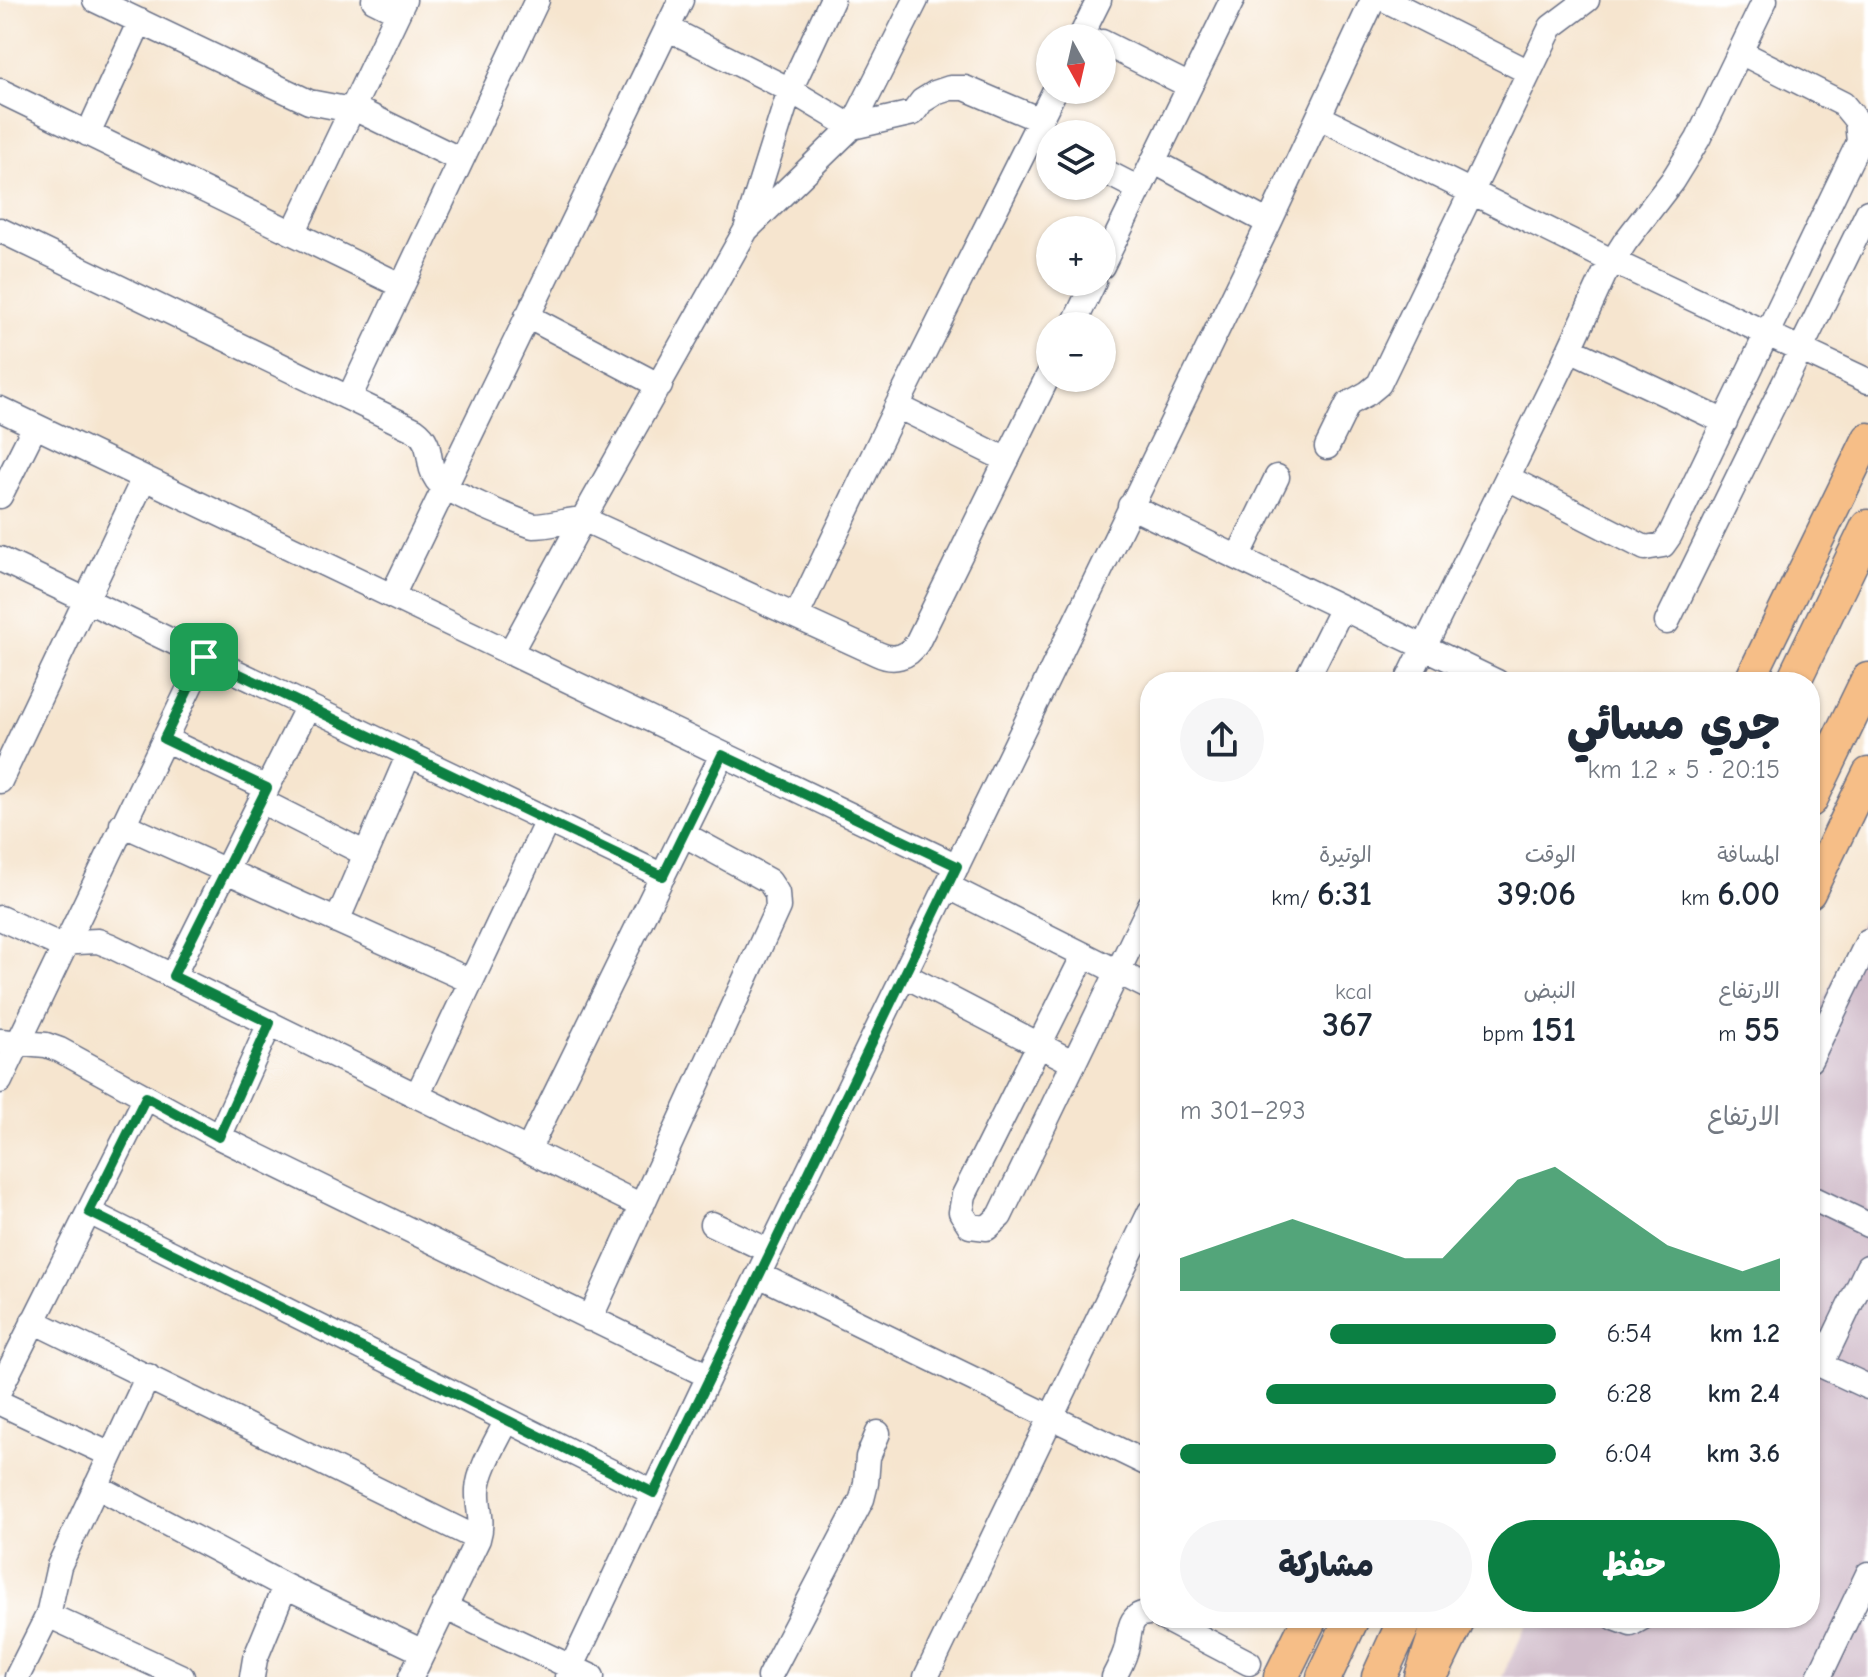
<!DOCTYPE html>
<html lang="ar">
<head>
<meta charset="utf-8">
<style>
	:root { --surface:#fff; --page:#f6f6f7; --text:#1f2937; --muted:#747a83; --accent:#0b8043 }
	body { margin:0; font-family:"Comic Neue","Playpen Sans Arabic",sans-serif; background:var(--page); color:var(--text); direction:rtl; height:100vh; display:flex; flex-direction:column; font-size:30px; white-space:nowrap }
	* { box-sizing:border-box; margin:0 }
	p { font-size:26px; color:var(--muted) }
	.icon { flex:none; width:44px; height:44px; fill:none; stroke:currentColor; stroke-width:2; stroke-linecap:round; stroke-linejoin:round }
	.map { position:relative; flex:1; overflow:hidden; direction:ltr }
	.side { position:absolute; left:1140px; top:672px; width:680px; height:956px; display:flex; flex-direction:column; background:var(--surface); border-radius:32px; box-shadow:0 2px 6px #0004; direction:rtl }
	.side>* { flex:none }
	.needle { width:52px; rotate:172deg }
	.tools { position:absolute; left:1036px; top:24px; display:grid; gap:16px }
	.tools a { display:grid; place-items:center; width:80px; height:80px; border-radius:50%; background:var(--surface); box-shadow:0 2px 6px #0004; font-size:40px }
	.pin { position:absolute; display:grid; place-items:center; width:68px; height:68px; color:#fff; margin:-34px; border-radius:16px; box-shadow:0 4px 12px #0006 }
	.round { display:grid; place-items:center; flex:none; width:84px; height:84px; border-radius:42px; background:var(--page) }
	.overview { display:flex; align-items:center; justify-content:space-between; height:136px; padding:0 40px }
	h1 { font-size:44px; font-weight:800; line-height:60px }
	.stats { display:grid; grid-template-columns:repeat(3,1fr); gap:12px; height:136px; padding:8px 40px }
	.stats div { display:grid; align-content:center }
	.stats b { font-size:34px; font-weight:800 }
	.stats small { font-size:22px; font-weight:400 }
	.stats p { font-size:22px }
	.chart { height:224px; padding:16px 40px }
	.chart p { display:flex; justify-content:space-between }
	.chart svg { width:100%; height:144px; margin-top:8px; fill:var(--accent); opacity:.7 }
	.action { display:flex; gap:16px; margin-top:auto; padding:16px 40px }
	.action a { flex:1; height:92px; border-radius:48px; background:var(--accent); color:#fff; font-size:32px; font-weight:800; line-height:92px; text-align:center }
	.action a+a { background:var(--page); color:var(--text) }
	ul { padding:0 40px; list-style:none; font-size:26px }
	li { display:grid; grid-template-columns:128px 96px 1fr; align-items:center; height:60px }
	li i { height:20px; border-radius:10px; background:var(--accent) }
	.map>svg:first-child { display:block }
</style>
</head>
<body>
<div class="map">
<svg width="1868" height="1677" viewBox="0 0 1868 1677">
	<rect width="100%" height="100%" fill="#fff"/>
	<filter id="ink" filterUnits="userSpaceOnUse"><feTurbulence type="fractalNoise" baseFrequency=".0125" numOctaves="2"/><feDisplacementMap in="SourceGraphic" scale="16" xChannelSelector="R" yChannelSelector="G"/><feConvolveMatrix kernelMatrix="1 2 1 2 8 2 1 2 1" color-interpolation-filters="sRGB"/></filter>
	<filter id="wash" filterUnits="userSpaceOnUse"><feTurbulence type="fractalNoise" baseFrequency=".006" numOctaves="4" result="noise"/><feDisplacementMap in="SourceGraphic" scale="32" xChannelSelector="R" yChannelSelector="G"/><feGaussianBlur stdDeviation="1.8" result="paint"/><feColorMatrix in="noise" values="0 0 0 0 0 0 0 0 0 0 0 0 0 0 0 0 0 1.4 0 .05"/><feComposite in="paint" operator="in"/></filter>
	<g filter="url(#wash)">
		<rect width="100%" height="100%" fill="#f6e5cf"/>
		<path fill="#d1bdcb" d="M1868,908V1677H1502L1530,1618H1810V1029Z"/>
	</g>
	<g filter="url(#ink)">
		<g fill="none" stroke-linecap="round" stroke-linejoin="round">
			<g stroke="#686f86" stroke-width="27">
				<path id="minor" d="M95,0L309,102L362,112L461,160
					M374,0L398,12
					M1386,0L1529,72
					M667,28L790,90L852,127L916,0
					M1080,38L1099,0
					M1102,42L1190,86
					M0,91L402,286
					M1319,117L1612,261L1868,381
					M88,134L140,21
					M1153,161L1269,223
					M1102,170L1139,189
					M747,226L790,90L832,0
					M0,230L415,430C435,444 425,463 437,480C445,492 516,520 533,526C551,526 566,520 583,519L878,654C893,661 908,658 917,643L1050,372
					M293,233L404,0
					M1102,266L1232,0
					M527,316L660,386
					M1073,326L1094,282
					M1570,349L1725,422
					M349,398L537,0
					M897,406L1007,460
					M0,409L957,866
					M1327,447L1348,404L1368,393L1379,384L1551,27L1587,0
					M1508,478L1645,548L1663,545L1670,535L1859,142L1857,121L1843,104L1742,53
					M0,496L35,426
					M1130,506L1497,682
					M1238,557L1277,477
					M0,559L663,876
					M392,596L681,0
					M797,615L897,406L1055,90
					M1667,622L1868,212
					M510,653L583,519L746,230L852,127L913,113L922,101L935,93L950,88H965L1040,120
					M1305,682L1342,608
					M1407,682L1562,366L1604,275L1625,242L1672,181L1698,139L1765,0
					M164,739L267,788
					M0,781L144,478
					M261,801L366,854
					M122,824L471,981
					M947,886L1150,988
					M0,918L55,943L98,941L111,946L642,1206
					M337,921L409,754
					M1084,955L964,1195L961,1212L970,1226L987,1228L1000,1216L1150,905
					M904,975L1074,1063
					M173,976L308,706
					M0,1041L46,1045L60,1050L219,1137L709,1376
					M1810,1060L1868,941
					M0,1081L204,657
					M417,1096L547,821
					M219,1137L270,1023
					M528,1150L722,755
					M1810,1197L1868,1225
					M89,1212L654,1493
					M712,1224L769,1251
					M759,1275L1150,1465
					M590,1319L778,907L777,893L769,881L683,834
					M33,1321L478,1539
					M1810,1360L1868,1387
					M1821,1365L1868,1267
					M0,1389L146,1097
					M0,1403L111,1455
					M96,1486L285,1586L423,1652
					M444,1607L592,1677
					M48,1615L182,1677
					M1163,1618L1249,1663
					M1615,1618L1631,1624L1642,1618
					M17,1677L48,1615L59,1566L148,1376
					M252,1677L255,1659L285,1586
					M411,1677L478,1539C484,1521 477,1507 478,1490C479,1469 498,1439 507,1420
					M567,1677L709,1376L1269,223L1373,0
					M769,1677L862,1499L866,1483L868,1457L878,1433
					M926,1677L1150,1212
					M1114,1677C1119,1667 1125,1657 1127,1646C1130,1630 1129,1613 1150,1613
					M1819,1677L1868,1574"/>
			</g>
			<g stroke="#686f86" stroke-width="33">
				<path id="major" d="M1749,682L1868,438
					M1810,893L1868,773
					M1436,1669L1461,1618"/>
			</g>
			<g stroke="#686f86" stroke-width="37">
				<path id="highway" d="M1793,682L1868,527
					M1810,800L1868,680
					M1281,1677L1310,1618
					M1324,1677L1352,1618
					M1379,1677L1406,1618
					M1422,1677L1441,1618"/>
			</g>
			<use href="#minor" stroke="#fff" stroke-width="24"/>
			<use href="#major" stroke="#f6be87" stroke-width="30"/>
			<use href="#highway" stroke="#f6be87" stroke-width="34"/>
		</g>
	</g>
	<g fill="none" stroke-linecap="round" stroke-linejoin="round" filter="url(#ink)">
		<g stroke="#fff" stroke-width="16">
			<path id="route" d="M204,657L663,876L722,755L957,866L654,1493L89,1212L146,1097L219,1137L270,1023L173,976L267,788L164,739Z"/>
		</g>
		<use href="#route" stroke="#0b8043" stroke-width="10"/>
	</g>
</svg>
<div class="tools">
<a><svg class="needle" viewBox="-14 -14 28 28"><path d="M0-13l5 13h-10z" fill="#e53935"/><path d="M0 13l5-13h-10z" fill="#747a83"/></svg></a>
<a><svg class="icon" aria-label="layers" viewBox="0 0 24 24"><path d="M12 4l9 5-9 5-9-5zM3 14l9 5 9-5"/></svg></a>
<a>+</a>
<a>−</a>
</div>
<div class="pin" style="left:204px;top:657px;background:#1e9e55"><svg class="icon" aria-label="arrive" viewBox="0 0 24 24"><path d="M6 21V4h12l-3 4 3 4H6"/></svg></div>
<section class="side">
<div class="overview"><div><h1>جري مسائي</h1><p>20:15 · 5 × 1.2 km</p></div><a class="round"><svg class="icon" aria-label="share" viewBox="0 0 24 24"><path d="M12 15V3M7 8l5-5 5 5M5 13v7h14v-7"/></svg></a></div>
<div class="stats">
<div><p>المسافة</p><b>6.00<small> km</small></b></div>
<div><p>الوقت</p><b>39:06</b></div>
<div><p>الوتيرة</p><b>6:31<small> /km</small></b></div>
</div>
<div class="stats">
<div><p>الارتفاع</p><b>55<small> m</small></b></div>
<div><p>النبض</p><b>151<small> bpm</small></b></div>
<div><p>kcal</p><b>367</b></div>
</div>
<div class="chart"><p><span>الارتفاع</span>293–301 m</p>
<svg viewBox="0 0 160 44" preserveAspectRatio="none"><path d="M0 44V34L10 30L20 26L30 22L40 26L50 30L60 34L70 34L80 22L90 10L100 6L110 14L120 22L130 30L140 34L150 38L160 34V44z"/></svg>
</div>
<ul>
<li><b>1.2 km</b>6:54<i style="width:60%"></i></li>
<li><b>2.4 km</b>6:28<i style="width:77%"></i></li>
<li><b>3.6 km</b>6:04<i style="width:100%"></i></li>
</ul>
<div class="action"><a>حفظ</a><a>مشاركة</a></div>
</section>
</div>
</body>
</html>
